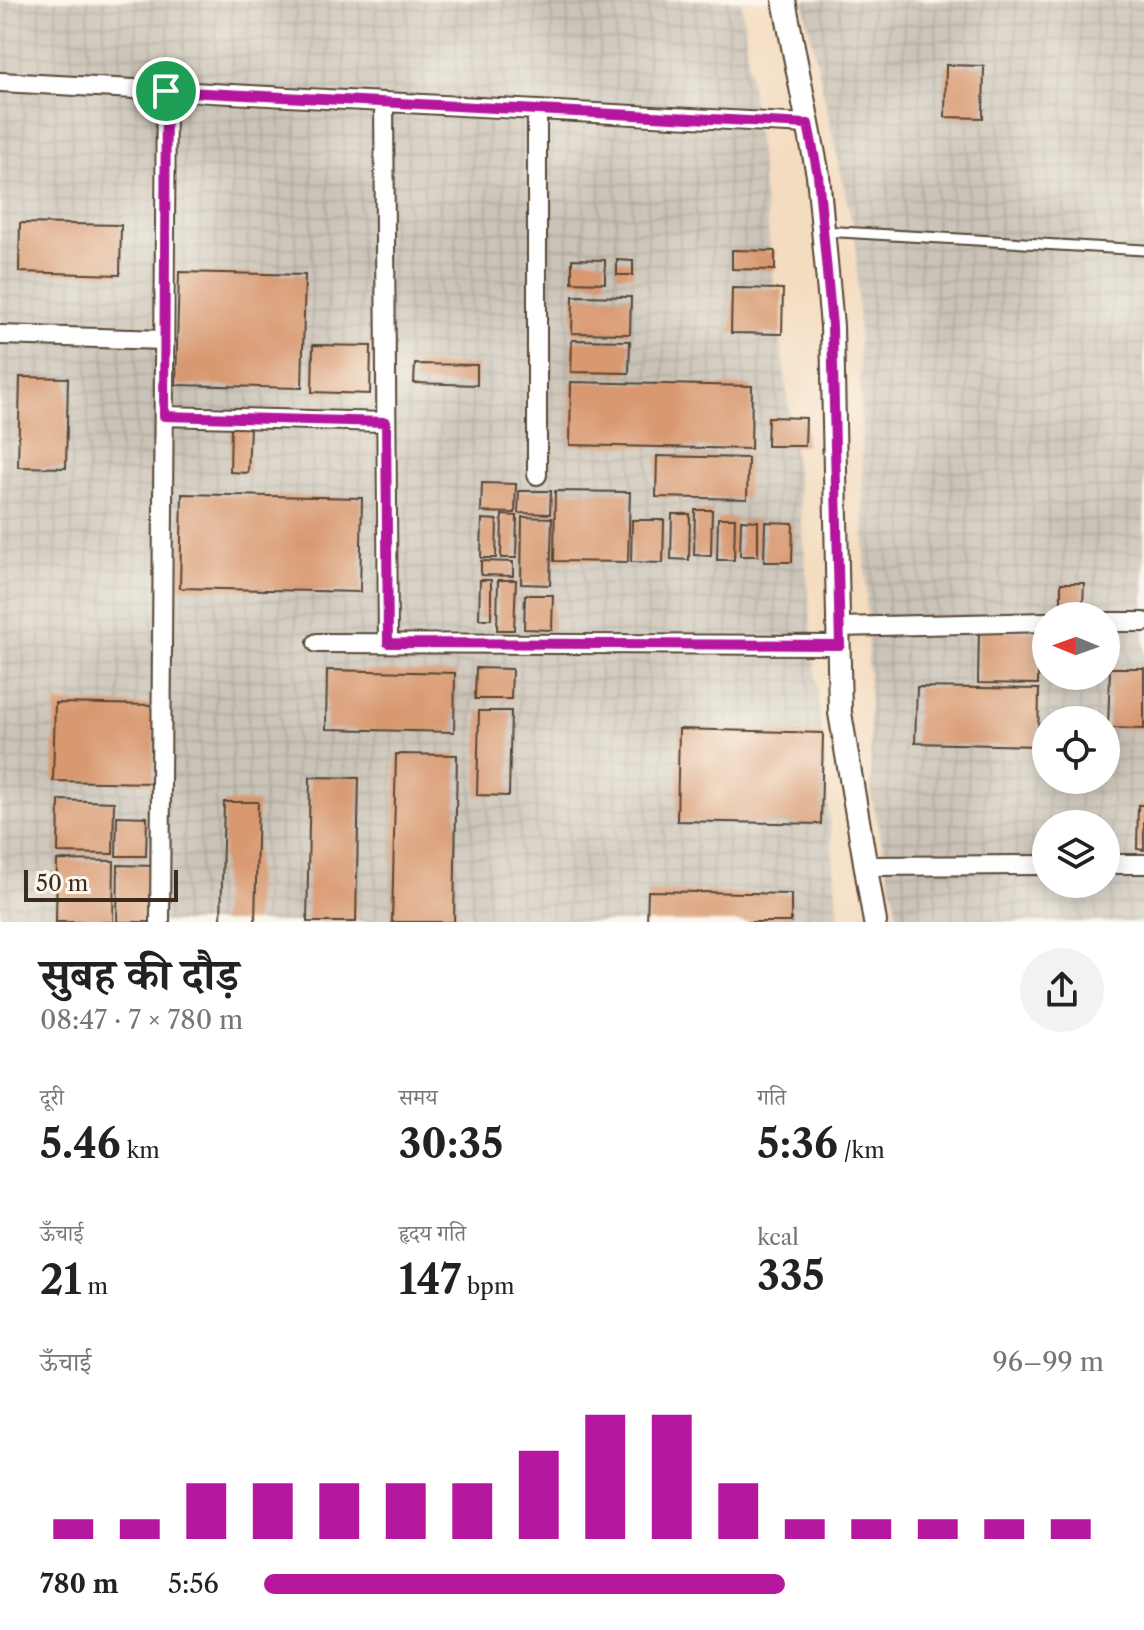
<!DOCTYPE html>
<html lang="hi">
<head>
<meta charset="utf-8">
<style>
	:root { --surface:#fff; --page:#f2f2f2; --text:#222; --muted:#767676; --accent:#b5179e }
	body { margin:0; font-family:"Libre Caslon Text","Noto Serif Devanagari",serif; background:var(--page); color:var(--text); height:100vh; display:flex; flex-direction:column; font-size:30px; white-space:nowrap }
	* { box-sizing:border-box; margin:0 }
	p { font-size:26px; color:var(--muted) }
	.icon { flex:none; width:44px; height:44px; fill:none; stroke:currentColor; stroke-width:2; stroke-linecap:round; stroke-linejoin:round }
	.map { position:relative; height:922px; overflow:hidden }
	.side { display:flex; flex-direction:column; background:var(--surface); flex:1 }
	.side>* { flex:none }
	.needle { width:52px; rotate:271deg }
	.controls { position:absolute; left:1032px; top:602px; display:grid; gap:16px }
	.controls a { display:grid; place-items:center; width:88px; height:88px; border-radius:50%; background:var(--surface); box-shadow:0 4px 20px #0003; font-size:40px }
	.scale { position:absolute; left:24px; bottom:20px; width:154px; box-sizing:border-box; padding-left:8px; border:4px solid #3b2a1e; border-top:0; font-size:22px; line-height:28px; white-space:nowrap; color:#3b2a1e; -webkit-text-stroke:6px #fbf7ec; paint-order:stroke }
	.pin { position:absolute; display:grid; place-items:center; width:68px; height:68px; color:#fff; margin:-34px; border:4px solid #fff; border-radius:50%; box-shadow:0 2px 8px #0007 }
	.round { display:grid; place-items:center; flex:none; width:84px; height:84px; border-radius:42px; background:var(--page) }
	.headline { display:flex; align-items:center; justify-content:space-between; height:136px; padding:0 40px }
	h1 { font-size:44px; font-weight:700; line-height:60px }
	.metrics { display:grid; grid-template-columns:repeat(3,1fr); gap:12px; height:136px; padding:8px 40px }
	.metrics div { display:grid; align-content:center }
	.metrics b { font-size:40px; font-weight:700 }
	.metrics small { font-size:22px; font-weight:400 }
	.metrics p { font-size:22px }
	.chart { height:224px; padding:16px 40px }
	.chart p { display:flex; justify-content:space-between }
	.chart svg { width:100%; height:144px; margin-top:8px; stroke:var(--accent); stroke-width:6 }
	ul { padding:0 40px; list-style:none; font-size:26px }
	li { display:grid; grid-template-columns:128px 96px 1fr; align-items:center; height:60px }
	li i { height:20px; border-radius:10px; background:var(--accent) }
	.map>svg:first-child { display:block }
</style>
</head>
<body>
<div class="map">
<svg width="1144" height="922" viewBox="0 0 1144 922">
	<defs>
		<pattern id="industrial-grid" width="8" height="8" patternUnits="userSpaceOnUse" patternTransform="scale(2)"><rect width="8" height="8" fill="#cac3b8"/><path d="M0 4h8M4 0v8" fill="none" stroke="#aea89e"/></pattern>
	</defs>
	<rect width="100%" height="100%" fill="#fbf7ec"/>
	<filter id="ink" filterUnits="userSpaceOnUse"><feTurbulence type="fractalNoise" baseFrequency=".0125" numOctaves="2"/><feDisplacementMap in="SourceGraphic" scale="16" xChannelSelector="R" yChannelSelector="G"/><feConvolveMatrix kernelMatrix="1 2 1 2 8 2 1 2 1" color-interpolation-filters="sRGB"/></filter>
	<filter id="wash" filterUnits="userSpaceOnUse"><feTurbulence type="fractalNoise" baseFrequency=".006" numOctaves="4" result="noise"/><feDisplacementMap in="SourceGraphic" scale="32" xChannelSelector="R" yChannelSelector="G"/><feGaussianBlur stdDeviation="1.8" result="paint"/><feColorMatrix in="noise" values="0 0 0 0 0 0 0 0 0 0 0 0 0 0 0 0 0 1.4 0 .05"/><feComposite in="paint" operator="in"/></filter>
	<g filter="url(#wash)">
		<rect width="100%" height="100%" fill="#f4dcc0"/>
		<path fill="url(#industrial-grid)" fill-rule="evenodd" d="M0,0H741L800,505L839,922H0Z
			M803,0H1144V922H899L872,799L856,241ZM1046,616H1106V676H1046ZM1046,720H1106V780H1046ZM1046,824H1106V884H1046Z"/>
		<g id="blocks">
			<path fill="#d8986f" d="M946,65L984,66L983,118L945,117Z
				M20,223L121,225L120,275L19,272Z
				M732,250L775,251V270L732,269Z
				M572,259L605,260V283L572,282Z
				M617,260L633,261V275H617Z
				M179,272L305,275L302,388L176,385Z
				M732,288L783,289L782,334L731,333Z
				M573,296L631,297L630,334L572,333Z
				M572,340L630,341L629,373L571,372Z
				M313,345L371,346L370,394L312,392Z
				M415,364L477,365V385L414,383Z
				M20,377L68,378L66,468L18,467Z
				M571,382L752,386L751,449L570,445Z
				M768,417L806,418L805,446H767Z
				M231,425L250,426L248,473L230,472Z
				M657,456L748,458L747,499L656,497Z
				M482,483L516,484L515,513L481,512Z
				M519,491H551L550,514L518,513Z
				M555,491L630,492L628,562L554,561Z
				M182,494L362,498L360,592L180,588Z
				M695,510H712L711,556L694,555Z
				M672,514H690L689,560L671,559Z
				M502,515L517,516L516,558H501Z
				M522,517L552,518L550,585L521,584Z
				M718,518H735L734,560H717Z
				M482,519L497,520L496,558H481Z
				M632,520H664L663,563L631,562Z
				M741,520L758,521V556H740Z
				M765,522L793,523L792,562H764Z
				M481,561L513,562V576L481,575Z
				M480,580H491V619H479Z
				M498,580H516L514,630H497Z
				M1061,583H1084L1083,605H1061Z
				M525,595H553L552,630L524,629Z
				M979,630L1039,632L1038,684L978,683Z
				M476,668L512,669L511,699H475Z
				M1110,668H1144V729L1108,728Z
				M327,670L455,673L454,732L326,729Z
				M917,687L1039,689L1038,746L915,743Z
				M55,703L155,705L153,783L53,781Z
				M479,711H511L509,796L477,795Z
				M679,729L823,733L821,824L677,821Z
				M396,754L457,755L454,922H392Z
				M310,777L359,778L356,922H307Z
				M59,800L114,802L113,854L58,853Z
				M224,802H258L255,922H221Z
				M1138,805H1144V850L1137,849Z
				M117,816L147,817L146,856H116Z
				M57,860L114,861L113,922H56Z
				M118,865L153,866L151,922H117Z
				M648,891L791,894V922H647Z"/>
		</g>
	</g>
	<g filter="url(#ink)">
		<use href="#blocks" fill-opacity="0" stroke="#574536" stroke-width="2"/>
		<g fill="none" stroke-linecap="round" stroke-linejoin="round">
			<g stroke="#574536" stroke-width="13">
				<path id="service" d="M823,231L1144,250"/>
			</g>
			<g stroke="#574536" stroke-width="22">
				<path id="minor" d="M0,82L808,124
					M384,102L388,643
					M537,110V475
					M0,335L164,340
					M164,416L386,422
					M1106,622H1144
					M838,627L1046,622
					M317,643L840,645
					M1106,864H1144
					M865,866L1046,865
					M160,922L166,91"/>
			</g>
			<g stroke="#574536" stroke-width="26">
				<path id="tertiary" d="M784,0L818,175L832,326L840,713L875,922"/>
			</g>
			<use href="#service" stroke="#fff" stroke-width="9"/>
			<use href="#minor" stroke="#fff" stroke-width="18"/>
			<use href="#tertiary" stroke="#fff" stroke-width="22"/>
		</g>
	</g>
	<g fill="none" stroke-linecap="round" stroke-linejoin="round" filter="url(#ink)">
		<g stroke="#fff" stroke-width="16">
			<path id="route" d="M166,91L808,124L818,175L832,326L840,645L388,643L386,422L164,416Z"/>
		</g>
		<use href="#route" stroke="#b5179e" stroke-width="10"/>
	</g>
</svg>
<div class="controls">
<a><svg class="needle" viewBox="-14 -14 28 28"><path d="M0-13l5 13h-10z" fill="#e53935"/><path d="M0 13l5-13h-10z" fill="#767676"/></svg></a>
<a><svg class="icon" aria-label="locate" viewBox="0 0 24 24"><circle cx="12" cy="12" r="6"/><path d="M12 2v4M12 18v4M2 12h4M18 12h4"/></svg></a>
<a><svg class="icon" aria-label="layers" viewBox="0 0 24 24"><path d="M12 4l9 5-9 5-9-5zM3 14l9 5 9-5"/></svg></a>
</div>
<div class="scale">50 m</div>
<div class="pin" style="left:166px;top:91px;background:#1e9e55"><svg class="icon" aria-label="arrive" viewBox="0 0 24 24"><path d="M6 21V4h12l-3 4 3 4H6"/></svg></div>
</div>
<section class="side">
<div class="headline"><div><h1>सुबह की दौड़</h1><p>08:47 · 7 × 780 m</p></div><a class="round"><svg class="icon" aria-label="share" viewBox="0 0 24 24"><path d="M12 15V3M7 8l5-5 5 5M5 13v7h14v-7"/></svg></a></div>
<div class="metrics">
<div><p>दूरी</p><b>5.46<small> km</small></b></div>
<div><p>समय</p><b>30:35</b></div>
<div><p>गति</p><b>5:36<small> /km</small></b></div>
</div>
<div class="metrics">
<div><p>ऊँचाई</p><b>21<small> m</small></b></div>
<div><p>हृदय गति</p><b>147<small> bpm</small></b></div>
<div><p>kcal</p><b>335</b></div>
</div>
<div class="chart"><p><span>ऊँचाई</span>96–99 m</p>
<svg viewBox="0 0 160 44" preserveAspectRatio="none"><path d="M5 44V38M15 44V38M25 44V27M35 44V27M45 44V27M55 44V27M65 44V27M75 44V17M85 44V6M95 44V6M105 44V27M115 44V38M125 44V38M135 44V38M145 44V38M155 44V38"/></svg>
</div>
<ul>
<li><b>780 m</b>5:56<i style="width:62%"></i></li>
</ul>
</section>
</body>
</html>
